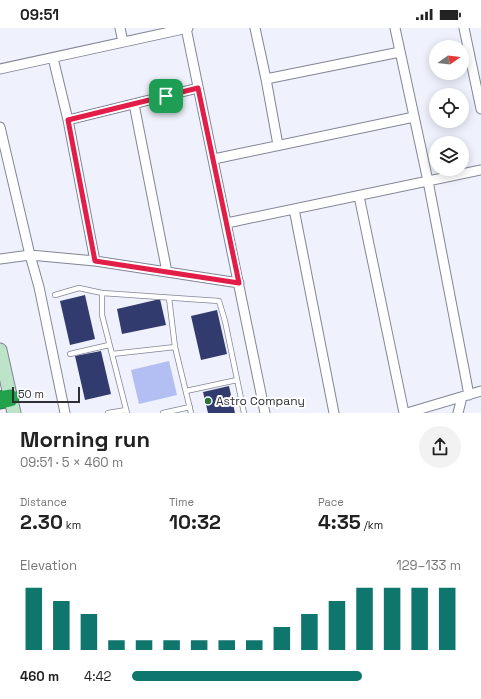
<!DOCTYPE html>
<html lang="en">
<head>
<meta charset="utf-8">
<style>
	:root { --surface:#fff; --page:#f2f2f2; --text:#222; --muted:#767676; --accent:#0f766e }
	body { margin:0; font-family:"Space Grotesk",sans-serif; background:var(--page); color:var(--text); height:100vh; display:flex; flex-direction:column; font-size:15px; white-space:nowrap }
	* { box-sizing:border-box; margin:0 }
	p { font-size:13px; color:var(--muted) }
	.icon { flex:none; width:22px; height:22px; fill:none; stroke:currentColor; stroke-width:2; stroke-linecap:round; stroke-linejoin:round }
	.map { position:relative; height:385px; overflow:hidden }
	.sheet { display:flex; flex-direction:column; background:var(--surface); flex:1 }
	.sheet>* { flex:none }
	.needle { width:26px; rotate:76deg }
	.tools { position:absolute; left:429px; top:12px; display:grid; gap:8px }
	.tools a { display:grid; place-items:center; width:40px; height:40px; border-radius:50%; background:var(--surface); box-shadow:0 2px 10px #0003; font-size:20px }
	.scale { position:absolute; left:12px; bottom:10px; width:68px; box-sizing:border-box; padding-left:4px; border:2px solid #2e3036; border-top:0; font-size:11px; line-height:14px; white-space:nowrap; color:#2e3036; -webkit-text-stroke:3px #fff; paint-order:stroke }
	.pin { position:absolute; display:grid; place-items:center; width:34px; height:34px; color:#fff; margin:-17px; border-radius:8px; box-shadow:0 2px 6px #0006 }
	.round { display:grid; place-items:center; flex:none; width:42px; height:42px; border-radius:21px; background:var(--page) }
	.overview { display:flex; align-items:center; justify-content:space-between; height:68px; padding:0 20px }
	h1 { font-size:22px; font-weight:700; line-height:30px }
	.metrics { display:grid; grid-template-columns:repeat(3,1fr); gap:6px; height:68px; padding:4px 20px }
	.metrics div { display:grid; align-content:center }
	.metrics b { font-size:20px; font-weight:700 }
	.metrics small { font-size:11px; font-weight:400 }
	.metrics p { font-size:11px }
	.chart { height:112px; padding:8px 20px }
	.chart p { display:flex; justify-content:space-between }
	.chart svg { width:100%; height:72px; margin-top:4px; stroke:var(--accent); stroke-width:6 }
	ul { padding:0 20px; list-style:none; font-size:13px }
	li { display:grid; grid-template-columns:64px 48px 1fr; align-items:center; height:30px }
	li i { height:10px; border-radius:5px; background:var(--accent) }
	.status { display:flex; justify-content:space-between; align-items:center; height:28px; padding:0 20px; background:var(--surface); direction:ltr }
	.status svg { height:11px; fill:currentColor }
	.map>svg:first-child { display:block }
</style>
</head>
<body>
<div class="status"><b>09:51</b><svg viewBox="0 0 49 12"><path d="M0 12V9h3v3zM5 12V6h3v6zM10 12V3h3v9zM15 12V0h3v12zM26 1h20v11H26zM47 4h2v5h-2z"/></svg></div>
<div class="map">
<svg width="481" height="385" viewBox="0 0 481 385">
	<rect width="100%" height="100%" fill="#eff1fc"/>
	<path fill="#b3bff3" d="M169,333L177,367L139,376L131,342Z"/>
	<path fill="#323b6e" d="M85,267L95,311L70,317L60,273Z
		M160,271L166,297L122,306L117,281Z
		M217,282L227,326L201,332L191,288Z
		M101,323L111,366L85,372L75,328Z
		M229,358L235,385H208L203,364Z"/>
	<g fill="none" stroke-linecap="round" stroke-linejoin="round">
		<g stroke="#828695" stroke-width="6">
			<path id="lane" d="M55,267L79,260L102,265
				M169,270L175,319L191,385
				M70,326L109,317
				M112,326L175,319
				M186,363L237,352
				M108,385L126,382
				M127,385L102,287V265L219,273L225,293L244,385
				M163,385L190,379"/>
		</g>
		<g stroke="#828695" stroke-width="11">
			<path id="street" d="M120,0L123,14
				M186,0L265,385
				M255,0L266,51L278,117
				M395,0L428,153L469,367
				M464,0L481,81
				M53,30L68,92L95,233
				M0,41L188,0
				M266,51L400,24
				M134,76L167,244
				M68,92L198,60
				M0,99L30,227L95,233L239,255
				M214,131L414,89
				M359,168L404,385
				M294,181L334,385
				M227,195L481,142
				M0,231L30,227L39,259L65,385
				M407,385L481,363
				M458,385L462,369"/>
		</g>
		<g stroke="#828695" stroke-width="15">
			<path id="secondary" d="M0,322L14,385"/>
		</g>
		<g stroke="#267a44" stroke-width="19">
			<path id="highway" d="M0,372L10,370"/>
		</g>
		<use href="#lane" stroke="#fff" stroke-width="4.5"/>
		<use href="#street" stroke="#fff" stroke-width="9"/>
		<use href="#secondary" stroke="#bde3c9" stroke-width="13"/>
		<use href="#highway" stroke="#22a24b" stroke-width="17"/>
	</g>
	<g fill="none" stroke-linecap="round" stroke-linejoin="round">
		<g stroke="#fff" stroke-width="8">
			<path id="route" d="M198,60L239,255L95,233L68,92Z"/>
		</g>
		<use href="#route" stroke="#e11d48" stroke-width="5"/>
	</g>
	<circle fill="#2c713c" stroke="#fff" stroke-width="1.5" cx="208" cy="373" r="4"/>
	<g text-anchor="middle" stroke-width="4" stroke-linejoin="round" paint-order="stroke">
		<g font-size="12" fill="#2e3036" stroke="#fff" text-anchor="start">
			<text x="216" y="377">Astro Company</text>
		</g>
	</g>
</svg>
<div class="tools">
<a><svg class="needle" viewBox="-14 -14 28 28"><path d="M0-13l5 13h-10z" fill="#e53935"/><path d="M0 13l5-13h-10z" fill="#767676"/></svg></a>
<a><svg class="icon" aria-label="locate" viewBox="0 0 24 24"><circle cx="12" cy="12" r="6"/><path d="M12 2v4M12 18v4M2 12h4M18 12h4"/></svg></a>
<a><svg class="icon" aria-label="layers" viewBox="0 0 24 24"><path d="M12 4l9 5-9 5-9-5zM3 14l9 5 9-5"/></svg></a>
</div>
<div class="scale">50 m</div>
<div class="pin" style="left:166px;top:68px;background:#1e9e55"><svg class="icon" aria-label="arrive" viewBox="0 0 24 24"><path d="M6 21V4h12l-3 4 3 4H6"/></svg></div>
</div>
<section class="sheet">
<div class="overview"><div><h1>Morning run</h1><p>09:51 · 5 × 460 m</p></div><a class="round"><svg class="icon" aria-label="share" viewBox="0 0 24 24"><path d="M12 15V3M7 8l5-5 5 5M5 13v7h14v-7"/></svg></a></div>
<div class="metrics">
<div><p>Distance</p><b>2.30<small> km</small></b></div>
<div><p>Time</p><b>10:32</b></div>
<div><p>Pace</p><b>4:35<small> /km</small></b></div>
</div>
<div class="chart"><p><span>Elevation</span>129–133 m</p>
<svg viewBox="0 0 160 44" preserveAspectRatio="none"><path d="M5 44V6M15 44V14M25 44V22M35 44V38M45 44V38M55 44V38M65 44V38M75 44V38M85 44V38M95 44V30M105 44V22M115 44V14M125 44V6M135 44V6M145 44V6M155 44V6"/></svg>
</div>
<ul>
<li><b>460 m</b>4:42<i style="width:70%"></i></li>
</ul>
</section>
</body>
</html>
